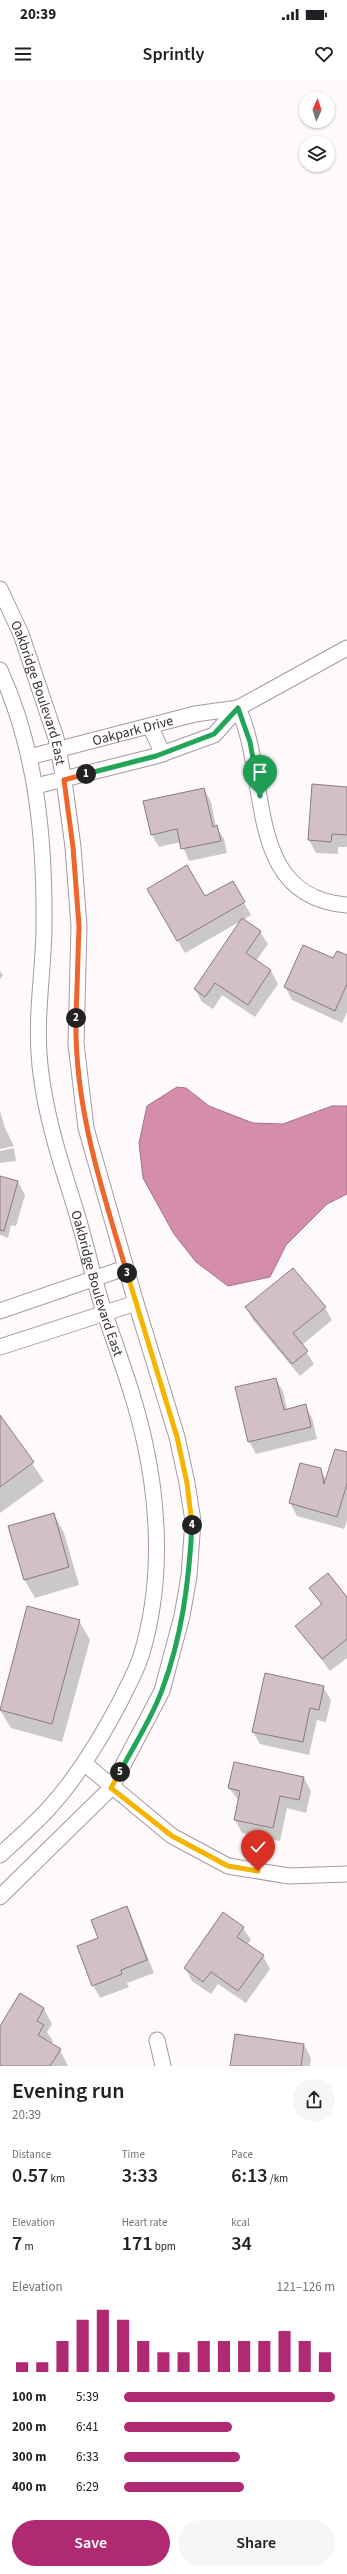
<!DOCTYPE html>
<html lang="en">
<head>
<meta charset="utf-8">
<style>
	:root { --surface:#fff; --page:#f6f6f6; --text:#202124; --muted:#757577; --accent:#af2a72 }
	body { margin:0; font-family:"Source Sans 3",sans-serif; background:var(--page); color:var(--text); height:100vh; display:flex; flex-direction:column; font-size:15px; white-space:nowrap }
	* { box-sizing:border-box; margin:0 }
	p { font-size:13px; color:var(--muted) }
	.icon { flex:none; width:22px; height:22px; fill:none; stroke:currentColor; stroke-width:2; stroke-linecap:round; stroke-linejoin:round }
	.map { position:relative; height:1986px; overflow:hidden }
	.panel { display:flex; flex-direction:column; background:var(--surface); flex:1 }
	.panel>* { flex:none }
	.needle { width:26px; rotate:3deg }
	.controls { position:absolute; left:299px; top:12px; display:grid; gap:8px }
	.controls a { display:grid; place-items:center; width:36px; height:36px; border-radius:50%; background:var(--surface); box-shadow:0 1px 3px #0004; font-size:20px }
	.pin { position:absolute; display:grid; place-items:center; width:34px; height:34px; color:#fff; margin:-41px -17px; border-radius:50% 50% 50% 0; rotate:-45deg; box-shadow:0 0 4px #0007 }
	.pin .icon { rotate:45deg }
	.km { position:absolute; width:20px; height:20px; margin:-10px; border-radius:50%; background:#222; color:#fff; font-size:11px; line-height:20px; text-align:center }
	.round { display:grid; place-items:center; flex:none; width:42px; height:42px; border-radius:21px; background:var(--page) }
	.headline { display:flex; align-items:center; justify-content:space-between; height:68px; padding:0 12px }
	h1 { font-size:22px; font-weight:600; line-height:30px }
	.figures { display:grid; grid-template-columns:repeat(3,1fr); gap:6px; height:68px; padding:4px 12px }
	.figures div { display:grid; align-content:center }
	.figures b { font-size:20px; font-weight:600 }
	.figures small { font-size:11px; font-weight:400 }
	.figures p { font-size:11px }
	.chart { height:112px; padding:8px 12px }
	.chart p { display:flex; justify-content:space-between }
	.chart svg { width:100%; height:72px; margin-top:4px; stroke:var(--accent); stroke-width:6 }
	.button { display:flex; gap:8px; margin-top:auto; padding:8px 12px }
	.button a { flex:1; height:46px; border-radius:24px; background:var(--accent); color:#fff; font-size:16px; font-weight:600; line-height:46px; text-align:center }
	.button a+a { background:var(--page); color:var(--text) }
	ul { padding:0 12px; list-style:none; font-size:13px }
	li { display:grid; grid-template-columns:64px 48px 1fr; align-items:center; height:30px }
	li i { height:10px; border-radius:5px; background:var(--accent) }
	.status { display:flex; justify-content:space-between; align-items:center; height:28px; padding:0 20px; background:var(--surface); direction:ltr }
	.status svg { height:11px; fill:currentColor }
	header { display:flex; justify-content:space-between; align-items:center; height:52px; padding:0 12px; background:var(--surface); font-size:18px; font-weight:600 }
	.map>svg:first-child { display:block }
</style>
</head>
<body>
<div class="status"><b>20:39</b><svg viewBox="0 0 49 12"><path d="M0 12V9h3v3zM5 12V6h3v6zM10 12V3h3v9zM15 12V0h3v12zM26 1h20v11H26zM47 4h2v5h-2z"/></svg></div>
<header><svg class="icon" aria-label="menu" viewBox="0 0 24 24"><path d="M4 6h16M4 12h16M4 18h16"/></svg>Sprintly<svg class="icon" aria-label="heart" viewBox="0 0 24 24"><path d="M12 20l-8-8c-3-5 5-10 8-4 3-6 11-1 8 4z"/></svg></header>
<div class="map">
<svg width="347" height="1986" viewBox="0 0 347 1986">
	<rect width="100%" height="100%" fill="#fefafb"/>
	<path fill="#d58dac" stroke="#a67288" d="M177,1007L186,1008L209,1026L253,1043L283,1044L332,1026H347V1114L327,1124L286,1165L270,1197L228,1206L196,1182L174,1154L143,1098L139,1063L147,1026Z"/>
	<path fill="#0003" d="M204,709L211,722L216,747L224,759L227,773L189,781L181,762L159,767L152,755Z
		M347,709V767H338V774L316,773L309,760Z
		M232,802L251,835L243,840L260,852L268,864L256,881L271,891L278,904L255,937L222,915L213,929L202,922L195,909L241,841L185,873L148,809L205,818Z
		M304,866L333,880L347,876V932L342,943L292,920L285,907Z
		M0,891L3,895L0,899Z
		M0,1031L5,1048L14,1066L0,1069Z
		M14,1068L16,1081L0,1083V1071Z
		M0,1097L18,1102L25,1115L16,1146L11,1145L8,1158L0,1155Z
		M246,1227L325,1228L332,1240L302,1265L314,1284L300,1296L253,1240Z
		M275,1299L283,1311L287,1330L305,1326L312,1338L317,1359L256,1374L249,1361Z
		M0,1337L44,1401L0,1433Z
		M347,1373V1441L344,1449L297,1436L290,1423L301,1384L320,1389L327,1401Z
		M54,1435L64,1453L79,1505L35,1518L24,1499Z
		M310,1508L347,1519V1578L330,1591L297,1546L322,1526Z
		M79,1541L90,1560L62,1662L11,1648L0,1630Z
		M323,1607L331,1620L326,1642L317,1640L309,1675L260,1664L253,1652Z
		M304,1698L311,1711L306,1733L287,1728L280,1761L242,1753L235,1740L239,1721L229,1708Z
		M126,1827L133,1840L154,1893L127,1903L129,1907L100,1918L93,1905L99,1858Z
		M243,1848L251,1860L247,1865L263,1876L270,1889L246,1923L218,1904L211,1914L192,1901L185,1888Z
		M44,1929L52,1944L47,1952L53,1961L51,1964L60,1970L68,1986H0V1948Z
		M304,1965L311,1978L310,1986H231Z"/>
	<path fill="#d2bfc7" stroke="#8b7a81" d="M312,704L347,707V755L332,754L331,762L308,760Z
		M204,708L213,747L217,745L221,761L181,769L177,749L151,755L143,721Z
		M187,785L205,816L233,801L245,822L177,861L147,809Z
		M242,838L261,851L246,873L271,890L248,925L215,903L205,917L194,909Z
		M303,865L333,878L337,871L347,875V904L335,931L284,907Z
		M0,1096L18,1101L4,1151L0,1150Z
		M293,1188L326,1227L293,1253L308,1271L292,1284L245,1227Z
		M276,1298L284,1330L306,1324L311,1347L248,1362L235,1307Z
		M0,1335L34,1382L0,1407Z
		M335,1369L347,1372V1404L337,1437L289,1423L300,1383L321,1388L324,1404Z
		M54,1433L69,1487L24,1500L8,1446Z
		M328,1493L347,1517V1559L322,1579L295,1546L322,1524L309,1508Z
		M27,1526L80,1540L52,1644L0,1630Z
		M265,1593L324,1606L319,1630L310,1628L303,1662L252,1652Z
		M234,1682L304,1697L299,1720L280,1716L273,1748L234,1740L240,1711L228,1708Z
		M127,1826L147,1880L121,1890L122,1894L92,1906L77,1866L98,1858L91,1840Z
		M223,1832L244,1847L237,1857L264,1875L238,1911L211,1892L203,1902L184,1888Z
		M20,1913L44,1928L37,1941L44,1945L38,1955L61,1969L50,1986H0V1946Z
		M235,1954L304,1964L301,1986H230Z"/>
	<g fill="none" stroke-linecap="round" stroke-linejoin="round">
		<g stroke="#a9989f" stroke-width="17">
			<g id="street">
				<path id="s1" d="M0,509L21,554L56,658L64,700L73,767L79,846L76,964L86,1048L136,1223L177,1357L187,1403L193,1441L189,1496L182,1536L162,1611L111,1708L0,1817"/>
				<path id="s2" d="M0,590C37,671 45,760 44,849C43,899 34,942 41,994C47,1041 61,1083 75,1128C85,1160 92,1193 102,1225C117,1271 135,1316 145,1364C160,1433 162,1508 141,1576C136,1592 127,1607 120,1622C100,1660 79,1695 50,1727C35,1744 17,1759 0,1775"/>
				<path d="M238,628C271,698 243,817 347,825"/>
				<path d="M150,646L163,674"/>
				<path id="s3" d="M29,677L195,634L238,628"/>
				<path d="M36,706L156,676L214,655L238,628L347,568"/>
				<path d="M0,1231L125,1188"/>
				<path d="M0,1267L136,1223"/>
				<path d="M85,1684L172,1756L228,1786L289,1796L347,1794"/>
				<path d="M157,1960L163,1986"/>
			</g>
		</g>
		<use href="#street" stroke="#fff" stroke-width="15"/>
	</g>
	<g fill="none" stroke-linecap="round" stroke-linejoin="round">
		<g stroke="#fff" stroke-width="8">
			<path id="split-1" d="M86,694L156,676L214,654L238,628L250,662L260,716"/>
		</g>
		<g stroke="#fff" stroke-width="8">
			<path id="split-2" d="M76,938L79,846L73,767L64,700L86,694"/>
		</g>
		<g stroke="#fff" stroke-width="8">
			<path id="split-3" d="M76,938C74,1026 102,1110 127,1193"/>
		</g>
		<g stroke="#fff" stroke-width="8">
			<path id="split-4" d="M127,1193L177,1357L187,1403L192,1445"/>
		</g>
		<g stroke="#fff" stroke-width="8">
			<path id="split-5" d="M120,1692C134,1665 152,1638 162,1610C182,1557 189,1501 192,1445"/>
		</g>
		<g stroke="#fff" stroke-width="8">
			<path id="split-6" d="M120,1692L111,1708L172,1756L228,1786L258,1791"/>
		</g>
		<use href="#split-1" stroke="#22a559" stroke-width="5"/>
		<use href="#split-2" stroke="#f0652b" stroke-width="5"/>
		<use href="#split-3" stroke="#f0652b" stroke-width="5"/>
		<use href="#split-4" stroke="#f5b400" stroke-width="5"/>
		<use href="#split-5" stroke="#22a559" stroke-width="5"/>
		<use href="#split-6" stroke="#f5b400" stroke-width="5"/>
	</g>
	<g text-anchor="middle" stroke-width="3.5" stroke-linejoin="round" paint-order="stroke">
		<g font-size="14" fill="#393235" stroke="#fff">
			<text dy="5" stroke="none"><textPath href="#s1" startOffset="111">Oakbridge Boulevard East</textPath></text>
			<text dy="5" stroke="none"><textPath href="#s3" startOffset="107">Oakpark Drive</textPath></text>
			<text dy="5" stroke="none"><textPath href="#s2" startOffset="627">Oakbridge Boulevard East</textPath></text>
		</g>
	</g>
</svg>
<div class="controls">
<a><svg class="needle" viewBox="-14 -14 28 28"><path d="M0-13l5 13h-10z" fill="#e53935"/><path d="M0 13l5-13h-10z" fill="#757577"/></svg></a>
<a><svg class="icon" aria-label="layers" viewBox="0 0 24 24"><path d="M12 4l9 5-9 5-9-5zM3 14l9 5 9-5"/></svg></a>
</div>
<div class="pin" style="left:260px;top:716px;background:#1e9e55"><svg class="icon" aria-label="arrive" viewBox="0 0 24 24"><path d="M6 21V4h12l-3 4 3 4H6"/></svg></div>
<div class="pin" style="left:258px;top:1791px;background:#d93025"><svg class="icon" aria-label="check" viewBox="0 0 24 24"><path d="M5 12l5 5 9-10"/></svg></div>
<b class="km" style="left:86px;top:694px">1</b>
<b class="km" style="left:76px;top:938px">2</b>
<b class="km" style="left:127px;top:1193px">3</b>
<b class="km" style="left:192px;top:1445px">4</b>
<b class="km" style="left:120px;top:1692px">5</b>
</div>
<section class="panel">
<div class="headline"><div><h1>Evening run</h1><p>20:39</p></div><a class="round"><svg class="icon" aria-label="share" viewBox="0 0 24 24"><path d="M12 15V3M7 8l5-5 5 5M5 13v7h14v-7"/></svg></a></div>
<div class="figures">
<div><p>Distance</p><b>0.57<small> km</small></b></div>
<div><p>Time</p><b>3:33</b></div>
<div><p>Pace</p><b>6:13<small> /km</small></b></div>
</div>
<div class="figures">
<div><p>Elevation</p><b>7<small> m</small></b></div>
<div><p>Heart rate</p><b>171<small> bpm</small></b></div>
<div><p>kcal</p><b>34</b></div>
</div>
<div class="chart"><p><span>Elevation</span>121–126 m</p>
<svg viewBox="0 0 160 44" preserveAspectRatio="none"><path d="M5 44V38M15 44V38M25 44V25M35 44V12M45 44V6M55 44V12M65 44V25M75 44V32M85 44V32M95 44V25M105 44V25M115 44V25M125 44V25M135 44V19M145 44V25M155 44V32"/></svg>
</div>
<ul>
<li><b>100 m</b>5:39<i style="width:100%"></i></li>
<li><b>200 m</b>6:41<i style="width:51%"></i></li>
<li><b>300 m</b>6:33<i style="width:55%"></i></li>
<li><b>400 m</b>6:29<i style="width:57%"></i></li>
</ul>
<div class="button"><a>Save</a><a>Share</a></div>
</section>
</body>
</html>
